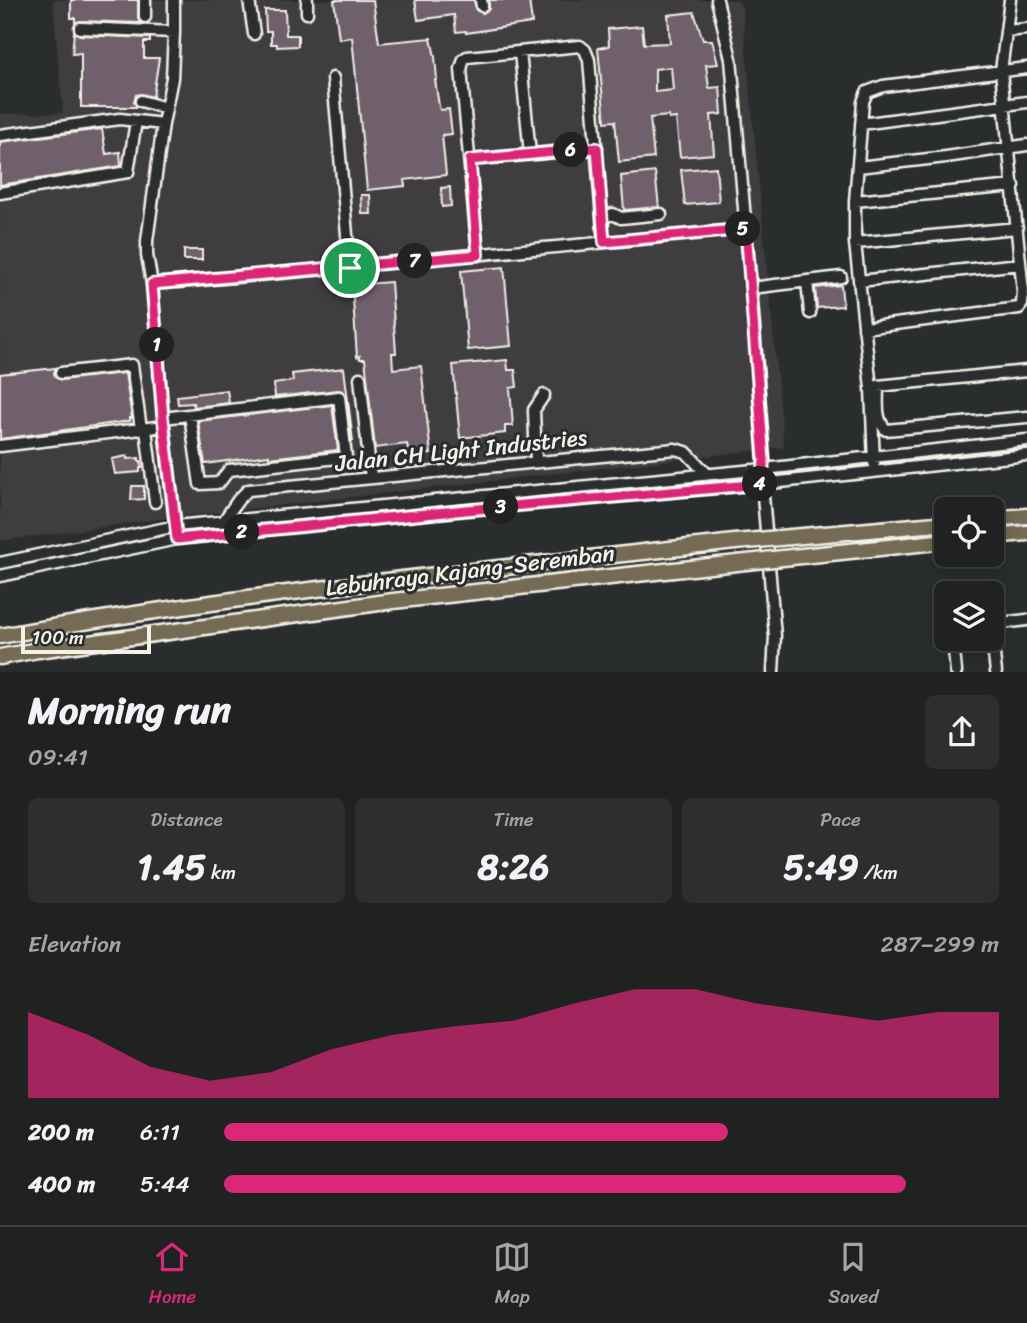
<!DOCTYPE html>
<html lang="en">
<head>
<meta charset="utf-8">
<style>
	:root { --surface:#202222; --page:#2d2f2f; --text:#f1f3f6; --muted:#a2a4a5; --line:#3d3f40; --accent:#db2777 }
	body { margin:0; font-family:Sriracha,sans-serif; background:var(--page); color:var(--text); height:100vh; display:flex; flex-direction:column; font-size:26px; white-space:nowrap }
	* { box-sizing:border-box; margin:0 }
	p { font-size:23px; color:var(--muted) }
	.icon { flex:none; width:38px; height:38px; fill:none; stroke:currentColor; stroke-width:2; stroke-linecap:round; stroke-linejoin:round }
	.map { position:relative; height:672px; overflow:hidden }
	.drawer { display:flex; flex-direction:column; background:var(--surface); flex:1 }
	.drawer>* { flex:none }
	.fabs { position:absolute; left:934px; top:497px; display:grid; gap:14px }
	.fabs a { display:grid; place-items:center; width:70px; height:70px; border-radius:10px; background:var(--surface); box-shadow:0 4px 18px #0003,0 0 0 2px var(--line); font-size:35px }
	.scale { position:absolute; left:21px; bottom:18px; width:130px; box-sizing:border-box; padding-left:7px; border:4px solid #f4f1e8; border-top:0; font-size:19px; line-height:24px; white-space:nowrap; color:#f4f1e8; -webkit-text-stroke:5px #2a2d2e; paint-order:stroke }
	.pin { position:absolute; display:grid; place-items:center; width:60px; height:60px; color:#fff; margin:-30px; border:4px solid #fff; border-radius:50%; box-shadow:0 2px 7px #0007 }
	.km { position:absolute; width:35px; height:35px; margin:-18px; border-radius:50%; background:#222; color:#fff; font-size:19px; line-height:35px; text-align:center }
	.round { display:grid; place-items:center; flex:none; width:74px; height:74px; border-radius:10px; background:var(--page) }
	.head { display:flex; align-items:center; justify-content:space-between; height:119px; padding:0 28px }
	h1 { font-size:38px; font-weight:700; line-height:52px }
	.metrics { display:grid; grid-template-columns:repeat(3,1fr); gap:10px; height:119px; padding:7px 28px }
	.metrics div { display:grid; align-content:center; border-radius:10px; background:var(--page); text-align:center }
	.metrics b { font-size:35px; font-weight:700 }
	.metrics small { font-size:19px; font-weight:400 }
	.metrics p { font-size:19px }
	.chart { height:196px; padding:14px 28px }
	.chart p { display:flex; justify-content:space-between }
	.chart svg { width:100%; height:126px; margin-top:7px; fill:var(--accent); opacity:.7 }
	ul { padding:0 28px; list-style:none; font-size:23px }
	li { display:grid; grid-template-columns:112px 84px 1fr; align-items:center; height:52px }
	li i { height:18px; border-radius:9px; background:var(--accent) }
	.dock { display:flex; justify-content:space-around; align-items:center; height:98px; border-top:2px solid var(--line); background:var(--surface); font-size:19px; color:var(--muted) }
	.dock a { display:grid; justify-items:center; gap:4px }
	.dock .selected { color:var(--accent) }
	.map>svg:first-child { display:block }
</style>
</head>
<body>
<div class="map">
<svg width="1027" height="672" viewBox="0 0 1027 672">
	<rect width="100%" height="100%" fill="#2a2d2e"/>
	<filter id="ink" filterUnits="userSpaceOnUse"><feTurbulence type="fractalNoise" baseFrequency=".0143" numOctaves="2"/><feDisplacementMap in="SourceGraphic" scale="14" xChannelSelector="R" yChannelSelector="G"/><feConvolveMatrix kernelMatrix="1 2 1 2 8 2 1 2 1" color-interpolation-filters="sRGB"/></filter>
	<g filter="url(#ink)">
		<path fill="#3f3c41" d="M53,0H737L742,8L784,447L153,520L0,541V114L63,113Z"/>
		<path fill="#70606c" stroke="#f4f1e8" stroke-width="2" fill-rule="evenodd" d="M71,0H138V18L141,23L80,21L75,23V18H71Z
			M334,0H373L379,43L431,38L435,57L437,80H435L439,106L440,110L449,109L452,134L442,135L446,175L404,180L405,186L367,190L352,37L339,39Z
			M415,0H474L476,10L483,13L489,9V0H529L532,23L466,33V31L456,32L454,15L418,20Z
			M265,10H285L286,35H298V46L277,47V44H271V31H266Z
			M694,12L703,40H712L718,64L706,65L709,88L720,87L722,114L711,115L714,154L680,157L676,118L669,119L668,116L650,118L654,158L619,162L615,121L605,122L598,48L609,46L608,29L642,26L644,44L670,43L668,15ZM671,67L673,90L655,92V69Z
			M74,32L80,35L150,38V42H144V58H159L153,97L142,94L136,95L134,102L137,107H81V53L72,54Z
			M102,129L106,154L120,152L121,166L0,185V142Z
			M716,167L719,202L685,205L681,170Z
			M655,172L659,207L624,210L621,176Z
			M450,187L451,206L442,207L441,188Z
			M361,195H370L371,214H362Z
			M184,250H202V260H184Z
			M504,267L511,346L468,350L461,271Z
			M391,282L396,353H392L393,369L421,366L431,454L409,456L407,444L375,448L365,359H360V356L357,357L352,285Z
			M841,285L843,306L817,308L815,288Z
			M507,360L508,370H515L517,387L510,388L513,426H505V433L460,438L453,365Z
			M56,368L54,373L55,377L61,380L125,373L132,418H130V421L0,439V374Z
			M344,368L353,441H352L346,396L343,391L338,390L275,397L274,384L293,381L292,374Z
			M227,390L229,403L194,407L193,403L178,404L177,396Z
			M332,405L338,450L269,458V455L205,464L198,421Z
			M127,456V459L139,458V461H141L142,468H140V472L115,474L112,459Z
			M132,486H144V499L131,500Z"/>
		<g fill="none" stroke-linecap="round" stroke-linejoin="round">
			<g stroke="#f4f1e8" stroke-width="15">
				<path id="minor" d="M174,0V32L172,78L163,124L147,241V255L152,284L163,418L176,531
					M249,0L254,34
					M307,0V13
					M481,0L482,6
					M717,0L731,59L751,288L764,460L762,484L775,636L773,672
					M145,17V0
					M80,28L174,32
					M1006,31L1027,29
					M520,52L530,154
					M333,78L350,268
					M141,101L166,108
					M861,124L1027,102
					M0,135L120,119L163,124
					M470,160L597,148
					M858,167L946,157L1027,145
					M0,193L128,172L136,121
					M855,201L1014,186
					M603,217L613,214L621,218L661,214
					M855,243L1017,228
					M478,255L461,69L464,59L467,57L580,46L585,50L589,60L604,242
					M807,281L810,313
					M859,281L1020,264
					M152,284C350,268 548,247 746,229
					M751,288L841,277
					M864,328L1019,308L1022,304L1023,292L1001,71L1010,0
					M1027,371L878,386C878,401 875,419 886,430L1027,417
					M61,373L132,365L141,429L164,426
					M360,378L371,478
					M163,418L339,397L346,457L229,470L219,483L200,484L190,415
					M146,429L155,502
					M0,446L141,429
					M536,462L534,410L544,395
					M874,463L871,388L855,243V201L863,102L867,92L883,86L1027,68
					M223,522L238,500L248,490L675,449L686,452L707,474
					M0,563L176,526L764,469L1027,440
					M0,576L177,539L466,510L762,484L1027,455
					M992,624L1027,620
					M992,638L996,672
					M953,639L956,672"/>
			</g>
			<g stroke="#f4f1e8" stroke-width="19">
				<path id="highway" d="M992,519L1027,516
					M992,536L1027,533
					M791,537L947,523
					M792,557L947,541
					M0,636C243,593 490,569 735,542
					M0,657L38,650L393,601L737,563"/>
			</g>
			<use href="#minor" stroke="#2a2d2e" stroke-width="10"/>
			<use href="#highway" stroke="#756b52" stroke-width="14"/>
			<g stroke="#f4f1e8" stroke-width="19" stroke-linecap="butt">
				<path id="highway-bridge" d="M735,542L791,537
					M737,563L792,557"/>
			</g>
			<use href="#highway-bridge" stroke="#756b52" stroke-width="14"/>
		</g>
	</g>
	<g fill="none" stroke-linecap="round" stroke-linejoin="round" filter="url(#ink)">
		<g stroke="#fff" stroke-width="14">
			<path id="route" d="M597,148L604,242L746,229L764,460L762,484L466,510L177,539L163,418L152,284L478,255L470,160Z"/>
		</g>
		<use href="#route" stroke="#db2777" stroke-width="9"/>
	</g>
	<g text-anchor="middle" stroke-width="6" stroke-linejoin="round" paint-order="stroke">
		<g font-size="23" fill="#f4f1e8" stroke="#2a2d2e">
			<text transform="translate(461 450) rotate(-6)" y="8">Jalan CH Light Industries</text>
			<text transform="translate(470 570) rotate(-7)" y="8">Lebuhraya Kajang-Seremban</text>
		</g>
	</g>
</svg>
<div class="fabs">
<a><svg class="icon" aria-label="locate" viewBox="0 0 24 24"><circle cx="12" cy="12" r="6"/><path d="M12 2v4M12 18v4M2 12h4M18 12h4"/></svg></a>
<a><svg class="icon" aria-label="layers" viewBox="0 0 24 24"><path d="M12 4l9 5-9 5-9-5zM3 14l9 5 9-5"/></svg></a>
</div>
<div class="scale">100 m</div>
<div class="pin" style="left:350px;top:268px;background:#1e9e55"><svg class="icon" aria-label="arrive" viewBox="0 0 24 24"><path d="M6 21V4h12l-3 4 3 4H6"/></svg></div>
<b class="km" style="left:157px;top:345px">1</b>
<b class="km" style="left:242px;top:532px">2</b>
<b class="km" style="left:501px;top:507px">3</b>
<b class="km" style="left:760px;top:484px">4</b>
<b class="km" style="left:743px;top:229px">5</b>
<b class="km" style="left:571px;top:150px">6</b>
<b class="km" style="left:415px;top:261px">7</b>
</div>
<section class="drawer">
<div class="head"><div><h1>Morning run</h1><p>09:41</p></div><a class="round"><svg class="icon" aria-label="share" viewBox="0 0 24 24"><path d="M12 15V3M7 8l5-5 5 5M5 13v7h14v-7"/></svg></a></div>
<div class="metrics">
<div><p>Distance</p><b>1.45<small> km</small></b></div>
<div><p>Time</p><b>8:26</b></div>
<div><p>Pace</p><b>5:49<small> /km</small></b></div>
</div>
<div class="chart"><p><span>Elevation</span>287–299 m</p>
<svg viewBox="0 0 160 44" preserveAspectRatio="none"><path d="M0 44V14L10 22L20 33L30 38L40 35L50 27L60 22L70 19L80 17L90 11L100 6L110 6L120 11L130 14L140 17L150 14L160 14V44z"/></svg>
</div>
<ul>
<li><b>200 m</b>6:11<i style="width:65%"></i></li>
<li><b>400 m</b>5:44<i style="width:88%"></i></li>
</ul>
</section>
<nav class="dock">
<a class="selected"><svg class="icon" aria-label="home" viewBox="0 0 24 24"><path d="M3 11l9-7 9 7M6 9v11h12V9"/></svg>Home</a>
<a><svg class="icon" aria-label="map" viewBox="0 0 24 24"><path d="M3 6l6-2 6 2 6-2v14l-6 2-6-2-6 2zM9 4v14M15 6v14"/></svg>Map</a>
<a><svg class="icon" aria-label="saved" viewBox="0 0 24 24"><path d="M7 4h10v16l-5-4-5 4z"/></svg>Saved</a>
</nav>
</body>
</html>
